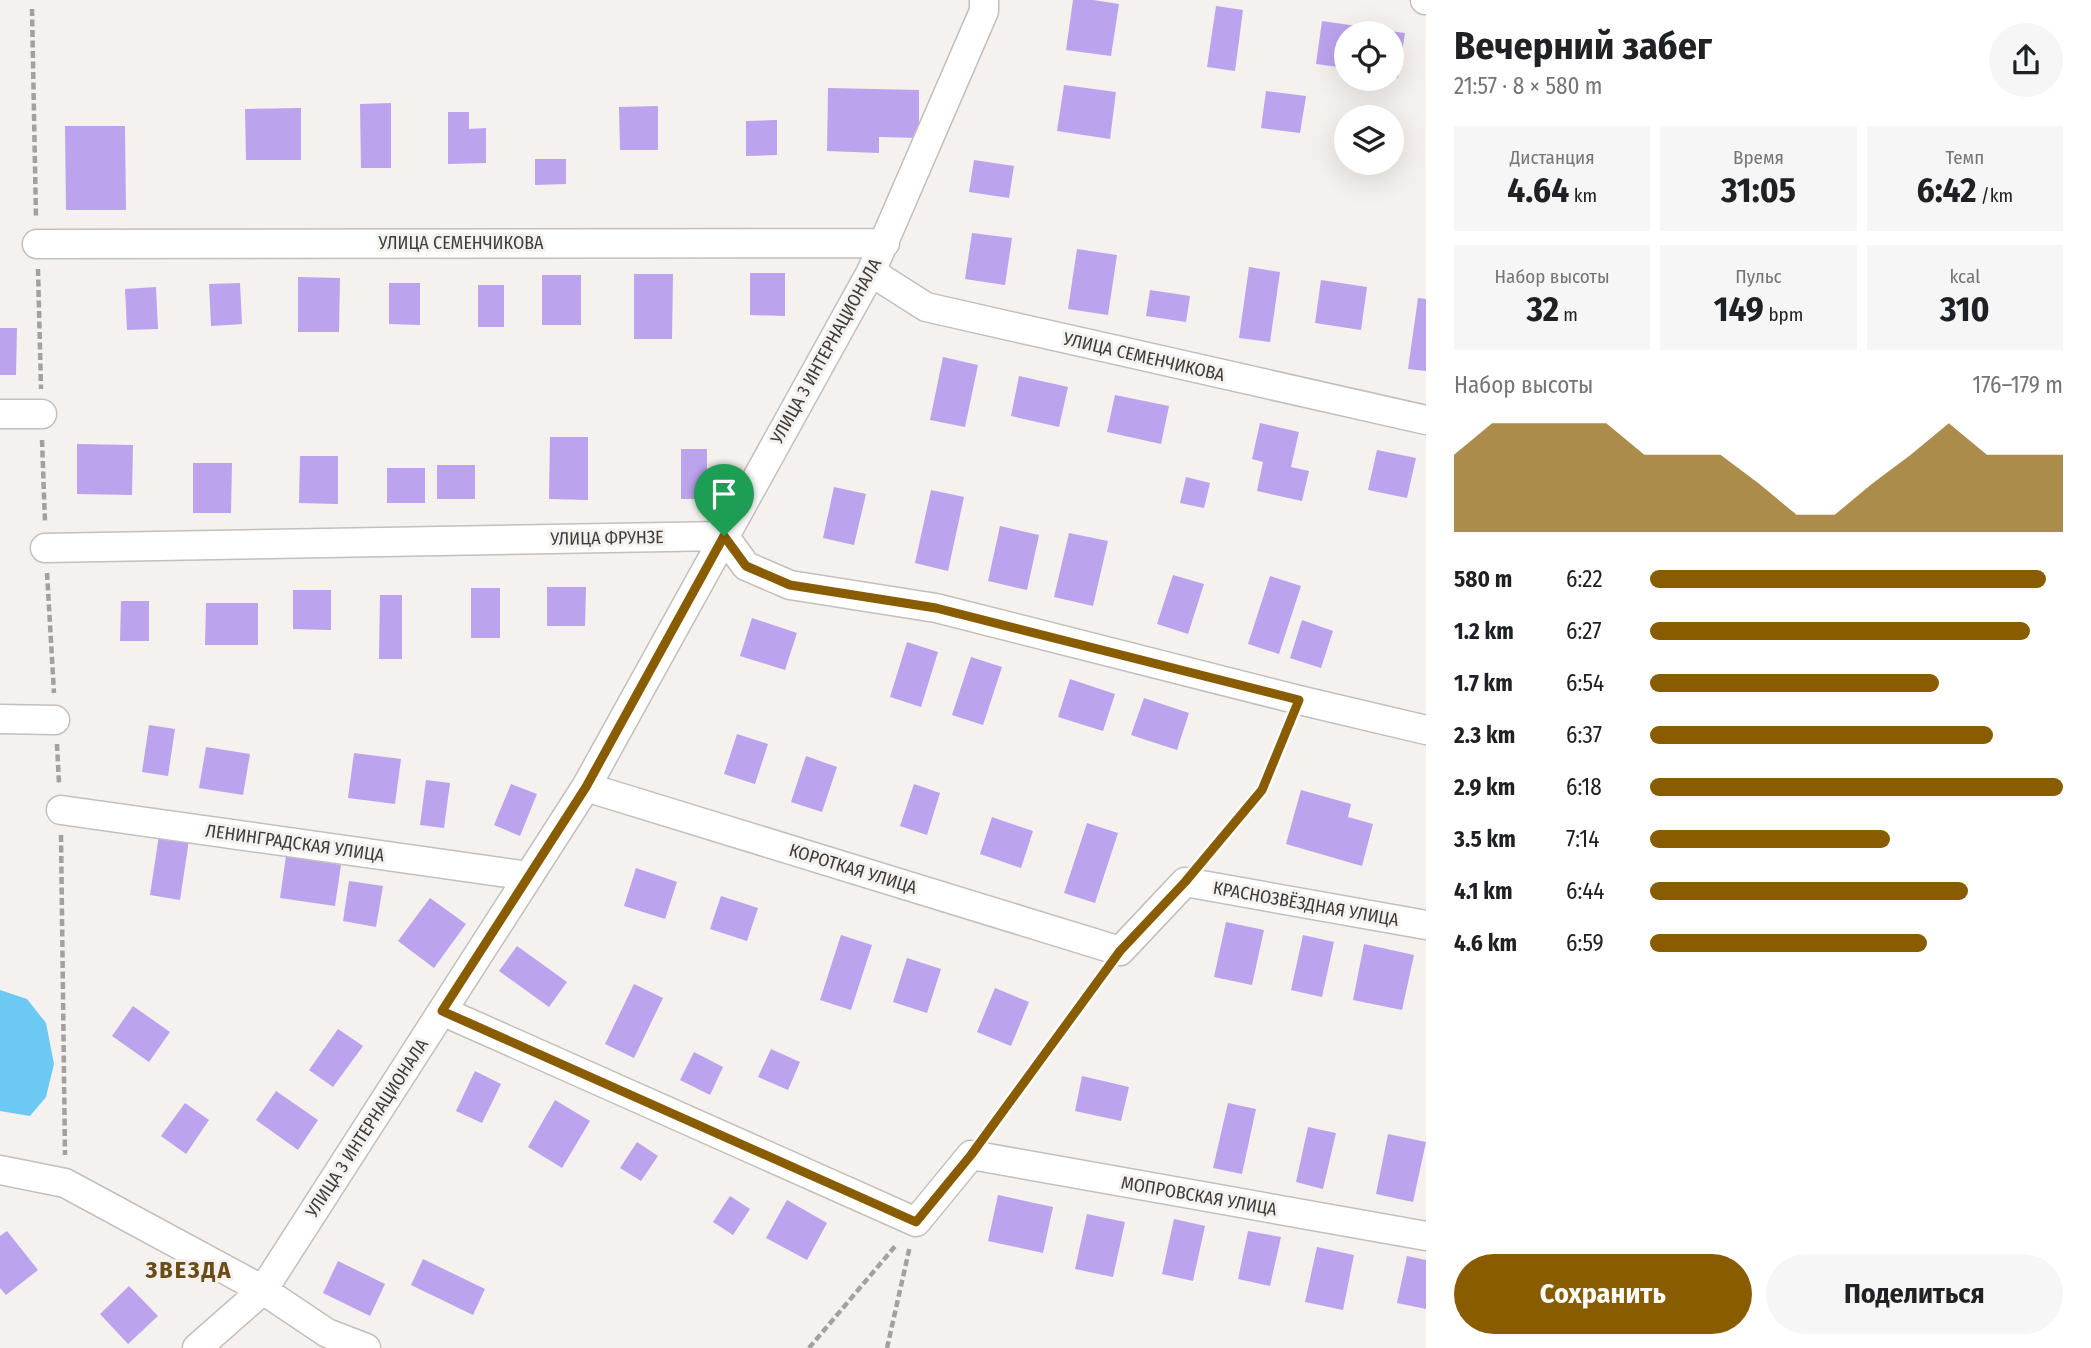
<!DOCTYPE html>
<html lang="ru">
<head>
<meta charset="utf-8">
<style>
	:root { --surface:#fff; --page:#f6f6f6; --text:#202124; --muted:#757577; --accent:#895c00 }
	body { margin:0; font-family:"Fira Sans Condensed",sans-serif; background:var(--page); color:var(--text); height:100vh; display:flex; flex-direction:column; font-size:26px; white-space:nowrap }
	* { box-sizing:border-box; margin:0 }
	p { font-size:23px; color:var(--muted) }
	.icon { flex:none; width:38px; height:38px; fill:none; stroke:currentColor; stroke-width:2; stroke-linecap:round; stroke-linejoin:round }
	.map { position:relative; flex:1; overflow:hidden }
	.drawer { display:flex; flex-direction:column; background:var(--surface); width:665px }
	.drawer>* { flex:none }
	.fabs { position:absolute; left:1334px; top:21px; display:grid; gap:14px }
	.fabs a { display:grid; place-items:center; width:70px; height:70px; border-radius:50%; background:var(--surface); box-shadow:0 7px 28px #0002; font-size:35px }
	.pin { position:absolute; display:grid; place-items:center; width:60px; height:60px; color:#fff; margin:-72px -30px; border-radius:50% 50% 50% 0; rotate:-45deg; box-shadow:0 0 7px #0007 }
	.pin .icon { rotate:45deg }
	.round { display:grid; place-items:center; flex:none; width:74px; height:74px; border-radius:37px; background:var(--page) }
	.overview { display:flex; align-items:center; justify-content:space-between; height:119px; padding:0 28px }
	h1 { font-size:38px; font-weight:700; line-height:52px }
	.figures { display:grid; grid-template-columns:repeat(3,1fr); gap:10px; height:119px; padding:7px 28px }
	.figures div { display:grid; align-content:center; border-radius:0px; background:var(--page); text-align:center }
	.figures b { font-size:35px; font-weight:700 }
	.figures small { font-size:19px; font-weight:400 }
	.figures p { font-size:19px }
	.chart { height:196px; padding:14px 28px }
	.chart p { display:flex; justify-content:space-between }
	.chart svg { width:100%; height:126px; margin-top:7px; fill:var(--accent); opacity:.7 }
	.action { display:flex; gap:14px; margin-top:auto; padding:14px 28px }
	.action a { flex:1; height:80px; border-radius:42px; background:var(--accent); color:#fff; font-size:28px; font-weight:700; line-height:80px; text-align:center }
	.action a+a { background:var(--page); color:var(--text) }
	ul { padding:0 28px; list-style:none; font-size:23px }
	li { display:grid; grid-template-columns:112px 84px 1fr; align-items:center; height:52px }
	li i { height:18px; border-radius:9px; background:var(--accent) }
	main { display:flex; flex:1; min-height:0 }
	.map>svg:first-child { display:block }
</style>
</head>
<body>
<main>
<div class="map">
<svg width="1426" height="1348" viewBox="0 0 1426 1348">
	<rect width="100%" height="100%" fill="#f4f1ee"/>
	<path fill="#6cc9f4" d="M0,990L27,999L46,1023L54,1064L46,1097L30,1116L0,1111Z"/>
	<path fill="#bca3ed" d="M1073,0H1093L1119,4L1111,56L1066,50Z
		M1216,6L1243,10L1235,71L1207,67Z
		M1322,21L1357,26L1356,33H1346V68L1316,64Z
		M1375,29L1405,33L1398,78L1391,77V33H1374Z
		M1064,85L1116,92L1110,139L1057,131Z
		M828,88L919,90V138L879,137V153L827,151Z
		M1266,91L1306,96L1300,133L1261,128Z
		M391,103V168H361L360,104Z
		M658,106V150H620L619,107Z
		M301,108V160H246L245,109Z
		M448,112H469V129L486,128V163L448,164Z
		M777,120V155L746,156V121Z
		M65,126H125L126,210H66Z
		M535,159H566V184L535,185Z
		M974,160L1014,166L1009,198L969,192Z
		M972,233L1012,238L1005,285L965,279Z
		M1077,249L1117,255L1108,315L1068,309Z
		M1249,267L1280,272L1270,342L1239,338Z
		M750,273H785V316L750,315Z
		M634,274H673L672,339H634Z
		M542,275H581V325H542Z
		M298,277L340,278L339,332H298Z
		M1321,280L1367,287L1361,330L1315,323Z
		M240,283L242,324L211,326L209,284Z
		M389,283H420V325L389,324Z
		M478,285H504V327H478Z
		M156,287L158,329L127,330L125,289Z
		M1150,290L1190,296L1186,322L1146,316Z
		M1418,298L1426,299V371L1408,369Z
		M0,328H17L16,375H0Z
		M943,357L978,365L965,427L930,420Z
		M1019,376L1068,387L1059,427L1011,416Z
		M1115,395L1169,406L1161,444L1107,432Z
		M1260,423L1299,432L1291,467L1309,471L1302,501L1257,491L1263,462L1252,459Z
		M550,437H588V500L549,499Z
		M77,444L133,445L132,495L77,494Z
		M681,449H707V499H681Z
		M1377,450L1416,458L1407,498L1368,490Z
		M300,456H338V504L299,503Z
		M193,463H232L231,513H193Z
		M437,465H475V499H437Z
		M387,468H425V503H387Z
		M1186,477L1210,483L1204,508L1180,503Z
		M834,487L866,494L854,545L823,538Z
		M931,490L964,497L948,571L915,563Z
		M1000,526L1039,535L1027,590L988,581Z
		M1069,533L1108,541L1093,606L1054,597Z
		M1173,575L1204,584L1188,634L1157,624Z
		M1270,576L1301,586L1279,654L1248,644Z
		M547,587H586L585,626H547Z
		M471,588H500V638H471Z
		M293,590H331V630L293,629Z
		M380,595H402V659H379Z
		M121,601H149V641H120Z
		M206,603H258V645H205Z
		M752,618L797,633L785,670L740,656Z
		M1302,620L1333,631L1321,668L1290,658Z
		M907,642L938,652L921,707L890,697Z
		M971,657L1002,667L983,725L952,715Z
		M1070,679L1115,694L1103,731L1058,717Z
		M1144,698L1189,713L1177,750L1131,735Z
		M149,725L175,729L168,776L142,772Z
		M737,734L768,744L755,784L724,774Z
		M206,747L250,754L243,795L199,788Z
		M354,753L401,759L395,804L348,798Z
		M806,756L837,767L822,812L791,802Z
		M426,780L450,783L444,828L420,825Z
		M511,784L537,794L520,836L494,825Z
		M914,784L940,793L927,835L900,826Z
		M1301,790L1351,804L1348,817L1373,824L1362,866L1286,844Z
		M992,817L1033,831L1021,868L980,854Z
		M1087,823L1118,833L1095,903L1064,893Z
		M159,835L189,840L180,900L150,895Z
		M286,856L341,865L335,906L280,898Z
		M636,868L677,882L665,919L624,906Z
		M349,881L383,886L376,927L343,921Z
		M721,896L758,908L747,941L710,929Z
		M430,898L466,924L434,968L398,941Z
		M1226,922L1264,930L1252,985L1214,977Z
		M841,935L872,945L851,1010L820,1000Z
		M1303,935L1334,942L1322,997L1291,990Z
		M1364,944L1414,955L1402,1010L1353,1000Z
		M517,946L567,982L549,1007L499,971Z
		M907,958L941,969L927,1013L893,1002Z
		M634,984L663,998L634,1058L605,1044Z
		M995,988L1029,1002L1011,1046L977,1032Z
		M133,1006L170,1032L149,1062L112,1036Z
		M338,1029L363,1046L333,1087L309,1070Z
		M771,1049L800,1062L788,1090L758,1077Z
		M694,1052L723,1067L710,1095L680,1080Z
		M475,1071L501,1084L482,1123L456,1111Z
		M1082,1076L1129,1087L1121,1121L1075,1111Z
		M276,1091L318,1120L298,1150L256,1120Z
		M555,1100L590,1121L562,1168L528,1147Z
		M185,1103L209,1120L186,1154L161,1136Z
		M1228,1103L1256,1109L1242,1174L1213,1168Z
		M1308,1127L1336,1133L1323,1189L1296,1182Z
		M1388,1134L1426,1142L1413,1202L1376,1194Z
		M637,1142L658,1156L641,1181L620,1168Z
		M998,1195L1053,1207L1043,1253L988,1241Z
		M730,1196L750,1209L733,1235L713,1222Z
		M787,1200L827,1223L807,1260L766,1238Z
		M1087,1214L1125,1222L1113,1277L1075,1269Z
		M1174,1219L1205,1226L1193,1281L1162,1274Z
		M7,1231L38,1270L6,1295L0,1288V1236Z
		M1248,1231L1281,1237L1270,1286L1238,1279Z
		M1317,1247L1354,1255L1343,1310L1305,1302Z
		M1407,1256L1426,1260V1309L1397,1303Z
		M423,1259L485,1289L473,1315L411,1285Z
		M338,1261L385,1284L370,1316L323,1293Z
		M129,1286L158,1316L128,1344L100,1314Z"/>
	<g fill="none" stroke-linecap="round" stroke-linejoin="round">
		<g stroke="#c2bfbd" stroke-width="31">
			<path id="minor" d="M1425,0H1426
				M37,244L885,243
				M871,272L926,307L1426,420
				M0,414H42
				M45,548L724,536L746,566L790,585L936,608L1299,700L1426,730
				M0,719L55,720
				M586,787L1120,951L1185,882L1426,925
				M61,810L529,876
				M442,1011L916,1222L971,1155L1426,1236
				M0,1170L65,1183L263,1290L327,1333L366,1348
				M197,1348L263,1290L586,787L871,272L984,11V0"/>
		</g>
		<path stroke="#a3a09e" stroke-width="4.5" stroke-dasharray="7 3.5" stroke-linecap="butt" d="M32,9L36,218
			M38,269L41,389
			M42,440L45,522
			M47,573L54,693
			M57,744L59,784
			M61,835L65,1155
			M1204,860L1262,790L1290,724
			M988,1132L1105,972
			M809,1348L897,1244
			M887,1348L910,1246"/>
		<use href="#minor" stroke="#fff" stroke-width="28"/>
	</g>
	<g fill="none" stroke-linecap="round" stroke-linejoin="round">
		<g stroke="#fff" stroke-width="14">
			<path id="route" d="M724,536L746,566L790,585L936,608L1299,700L1262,790L1185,882L1120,951L971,1155L916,1222L442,1011L586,787Z"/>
		</g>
		<use href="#route" stroke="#895c00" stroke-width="9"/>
	</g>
	<g text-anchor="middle" stroke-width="6" stroke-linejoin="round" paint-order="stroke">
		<g font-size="18" fill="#3e3d3c" stroke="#f4f1ee">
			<text x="461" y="249">УЛИЦА СЕМЕНЧИКОВА</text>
			<text transform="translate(826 351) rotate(-61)" y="6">УЛИЦА 3 ИНТЕРНАЦИОНАЛА</text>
			<text transform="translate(1144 357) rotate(13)" y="6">УЛИЦА СЕМЕНЧИКОВА</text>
			<text transform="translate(607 538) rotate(-1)" y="6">УЛИЦА ФРУНЗЕ</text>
			<text transform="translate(295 843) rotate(8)" y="6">ЛЕНИНГРАДСКАЯ УЛИЦА</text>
			<text transform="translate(853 869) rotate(17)" y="6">КОРОТКАЯ УЛИЦА</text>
			<text transform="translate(1306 904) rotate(10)" y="6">КРАСНОЗВЁЗДНАЯ УЛИЦА</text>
			<text transform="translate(367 1128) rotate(-57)" y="6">УЛИЦА 3 ИНТЕРНАЦИОНАЛА</text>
			<text transform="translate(1199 1196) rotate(10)" y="6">МОПРОВСКАЯ УЛИЦА</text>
		</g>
		<g font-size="24" font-weight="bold" letter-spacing="2" fill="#6b4b16" stroke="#f4f1ee">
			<text x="189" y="1278">ЗВЕЗДА</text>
		</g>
	</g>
</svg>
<div class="fabs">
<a><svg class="icon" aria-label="locate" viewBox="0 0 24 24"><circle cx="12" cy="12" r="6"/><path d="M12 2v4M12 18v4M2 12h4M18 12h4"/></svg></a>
<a><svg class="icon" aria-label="layers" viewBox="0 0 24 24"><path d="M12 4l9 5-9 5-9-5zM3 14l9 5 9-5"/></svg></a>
</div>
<div class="pin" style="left:724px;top:536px;background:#1e9e55"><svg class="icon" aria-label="arrive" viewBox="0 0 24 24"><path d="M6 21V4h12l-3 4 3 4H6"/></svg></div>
</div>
<section class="drawer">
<div class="overview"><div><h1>Вечерний забег</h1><p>21:57 · 8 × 580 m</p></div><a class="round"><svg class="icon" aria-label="share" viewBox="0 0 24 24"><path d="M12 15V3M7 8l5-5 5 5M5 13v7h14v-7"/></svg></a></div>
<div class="figures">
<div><p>Дистанция</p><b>4.64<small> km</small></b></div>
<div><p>Время</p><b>31:05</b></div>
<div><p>Темп</p><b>6:42<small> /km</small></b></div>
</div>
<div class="figures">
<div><p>Набор высоты</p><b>32<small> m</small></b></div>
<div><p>Пульс</p><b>149<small> bpm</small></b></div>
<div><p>kcal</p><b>310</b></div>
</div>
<div class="chart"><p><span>Набор высоты</span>176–179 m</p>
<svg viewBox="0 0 160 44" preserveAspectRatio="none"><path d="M0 44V17L10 6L20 6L30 6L40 6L50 17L60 17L70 17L80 27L90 38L100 38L110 27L120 17L130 6L140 17L150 17L160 17V44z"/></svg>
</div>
<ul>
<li><b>580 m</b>6:22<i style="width:96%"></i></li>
<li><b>1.2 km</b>6:27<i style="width:92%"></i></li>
<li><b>1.7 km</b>6:54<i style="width:70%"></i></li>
<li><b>2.3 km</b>6:37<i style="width:83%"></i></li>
<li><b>2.9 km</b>6:18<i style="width:100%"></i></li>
<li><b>3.5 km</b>7:14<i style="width:58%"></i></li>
<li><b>4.1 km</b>6:44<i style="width:77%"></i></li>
<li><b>4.6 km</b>6:59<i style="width:67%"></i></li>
</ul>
<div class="action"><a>Сохранить</a><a>Поделиться</a></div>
</section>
</main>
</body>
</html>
